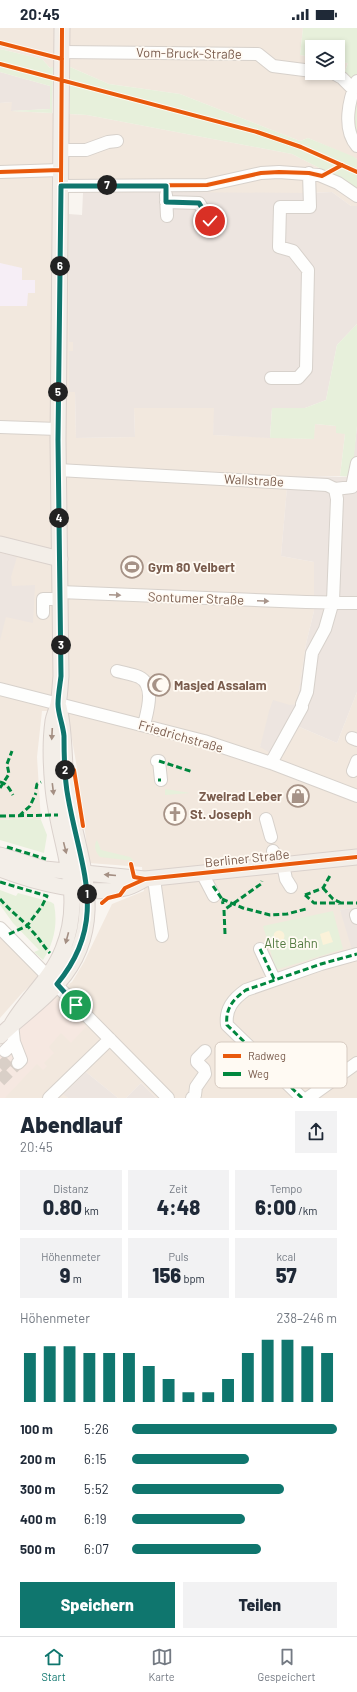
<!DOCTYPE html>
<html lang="de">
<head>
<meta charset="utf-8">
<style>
	:root { --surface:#fff; --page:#f2f2f3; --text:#1f2937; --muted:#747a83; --line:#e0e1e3; --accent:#0f766e }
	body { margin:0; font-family:Barlow,sans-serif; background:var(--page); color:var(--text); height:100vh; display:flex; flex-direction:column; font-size:15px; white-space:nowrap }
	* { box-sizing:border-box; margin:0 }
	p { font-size:13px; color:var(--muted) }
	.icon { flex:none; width:22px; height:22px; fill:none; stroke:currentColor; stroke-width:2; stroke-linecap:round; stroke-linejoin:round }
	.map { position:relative; height:1070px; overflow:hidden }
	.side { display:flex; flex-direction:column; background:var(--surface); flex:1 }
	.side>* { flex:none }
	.fabs { position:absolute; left:305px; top:12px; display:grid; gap:8px }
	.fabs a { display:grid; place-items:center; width:40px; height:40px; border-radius:0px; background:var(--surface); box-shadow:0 2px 6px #0003; font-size:20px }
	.pin { position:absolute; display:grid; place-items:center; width:34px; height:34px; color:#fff; margin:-17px; border:2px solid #fff; border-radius:50%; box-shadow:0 1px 4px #0007 }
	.km { position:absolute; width:20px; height:20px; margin:-10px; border-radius:50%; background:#222; color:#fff; font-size:11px; line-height:20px; text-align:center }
	.round { display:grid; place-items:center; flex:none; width:42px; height:42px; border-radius:0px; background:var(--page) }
	.head { display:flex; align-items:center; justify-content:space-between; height:68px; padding:0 20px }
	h1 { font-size:22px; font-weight:800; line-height:30px }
	.stats { display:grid; grid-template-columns:repeat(3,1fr); gap:6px; height:68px; padding:4px 20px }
	.stats div { display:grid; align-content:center; border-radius:0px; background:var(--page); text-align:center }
	.stats b { font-size:20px; font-weight:800 }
	.stats small { font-size:11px; font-weight:400 }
	.stats p { font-size:11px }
	.chart { height:112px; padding:8px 20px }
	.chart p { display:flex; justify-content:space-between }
	.chart svg { width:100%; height:72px; margin-top:4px; stroke:var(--accent); stroke-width:6 }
	.action { display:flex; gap:8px; margin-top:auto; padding:8px 20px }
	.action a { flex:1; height:46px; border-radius:0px; background:var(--accent); color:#fff; font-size:16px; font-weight:800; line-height:46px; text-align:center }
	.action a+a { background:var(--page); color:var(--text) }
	ul { padding:0 20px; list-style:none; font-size:13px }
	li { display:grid; grid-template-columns:64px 48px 1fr; align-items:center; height:30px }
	li i { height:10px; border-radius:5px; background:var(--accent) }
	.status { display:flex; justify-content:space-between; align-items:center; height:28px; padding:0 20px; background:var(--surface); direction:ltr }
	.status svg { height:11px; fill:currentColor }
	.menu { display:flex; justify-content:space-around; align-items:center; height:56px; border-top:1px solid var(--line); background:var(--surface); font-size:11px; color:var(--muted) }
	.menu a { display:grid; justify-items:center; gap:2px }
	.menu .on { color:var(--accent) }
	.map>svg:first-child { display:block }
</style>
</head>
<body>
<div class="status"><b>20:45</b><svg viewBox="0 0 49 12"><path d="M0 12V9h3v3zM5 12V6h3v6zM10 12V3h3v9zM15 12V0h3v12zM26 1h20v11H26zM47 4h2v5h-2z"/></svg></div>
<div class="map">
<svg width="357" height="1070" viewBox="0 0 357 1070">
	<rect width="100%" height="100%" fill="#f9f5f0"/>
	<path fill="#f2e8de" d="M0,0H303L300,27L312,29V45H338V34L348,35L344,46L357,114V131L308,110L300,113L180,66L109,56L70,39L50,40L42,31L0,21Z
		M12,74V83L87,87L292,126L337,149L357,164V178H351L332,164L310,165H69V314H73V323H69V364L75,363L76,410L135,409L134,380H215L213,407L313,411L315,396L336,398L345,406L340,448L288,449L281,528L314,534V583L306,616L297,677H290L265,705L260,719L295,697L337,715L357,664V879L340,882L357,921V1070H156L141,1055L126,1070H118L86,1044L64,1065L68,1070H0L51,968L72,954L84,934L112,876L144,863L142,839L89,835L77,740L67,683H42L37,729L41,792L27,790L0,792V75Z
		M0,908L40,949L23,964L0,990Z"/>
	<path fill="#f6e8e1" d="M51,968L59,973L86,999L71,1015L61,1005L49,1019L54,1025L44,1035L47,1038L43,1042L37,1036L5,1070H0V1023Z"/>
	<path fill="#ede5e0" d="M0,44L50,58V81L11,83L12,74L0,75Z
		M163,164L310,165L332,164L351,178H357V296L337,317L326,372L305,380H272L270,410L213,407L214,380H134L135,409L76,410L75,364H69V323H73V314H69V186L82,187L83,165Z
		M357,398V664L337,715L295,697L277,729L260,719L269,683L273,672L290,677L297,676L306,616L314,583V534L281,528L288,448L351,449Z
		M0,525L17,529L11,549L12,558L35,557L33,595L6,589L0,613Z
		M357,879V921L352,922L340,882Z
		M86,1044L118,1070H68L63,1066Z
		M141,1055L156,1070H126Z"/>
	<path fill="#f6eef6" d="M0,235L22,240V252H35V265H28L27,278H0Z"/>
	<path fill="#e7f0db" d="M303,0H357V53L349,51L344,46L348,35L338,34V19H312V29L300,27Z
		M0,21L42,31L50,40L53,39L52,85L11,83L50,81V58L0,44Z
		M70,39L109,56L180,66L300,113L308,110L352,128L357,131V164L337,149L292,126L87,87L70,86Z
		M357,62V114L352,82Z
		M357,296V398L352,449L340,448L345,406L336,405V398L315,396L314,411L270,410L272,380H305L326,372L337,317Z
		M165,761L190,765L165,767Z
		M27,790L41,792L47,807L44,825L0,812V792Z
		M97,812L101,822L130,829L134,833L100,829C96,825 93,818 97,812Z
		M0,862L16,868L18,865L51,874L54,876C58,896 54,915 43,932L34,924L39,922L13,895L0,877Z
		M333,883L343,921L276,942L263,898Z"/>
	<path fill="#fbf2d9" d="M273.5 908a5.5 5.5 0 1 1 11 0a5.5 5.5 0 1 1-11 0Z
		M329,903L333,914L323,917L320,906Z"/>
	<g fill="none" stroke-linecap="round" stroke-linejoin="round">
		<path stroke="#d9cfc7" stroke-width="12" stroke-dasharray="12 6" stroke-linecap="butt" d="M0,1040L11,1029
			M0,1053L18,1035"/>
		<g stroke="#d7d1cb" stroke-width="14">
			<path id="minor" d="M62,24L258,26L273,38L312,43
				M333,45L342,50L353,61
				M357,53C349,71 342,101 357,118
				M60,122H86L108,114L117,113
				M0,144L60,142
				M61,158L207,157L261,145L279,144L319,147L338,155L357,168
				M166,167L167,188
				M166,174L199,175L210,193
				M271,350H298L306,341L308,242L293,223L279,219L280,179H310L309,145
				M0,399L58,401
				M58,442L327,457L335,461
				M335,461L352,459L357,435
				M60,564L306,574L357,575
				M43,585V571H60
				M117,643C124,645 132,646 139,649C156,657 147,684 144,697
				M0,661L204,713L271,735L357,768
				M302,676L307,664L312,625L325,601L333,573L337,471L335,461
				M352,710L357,712
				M157,733H159L161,752
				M271,735L302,679
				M353,743L357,733
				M266,791L271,809
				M273,823L275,838
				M283,837L286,851L291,859
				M202,845L214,868
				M154,851L162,908
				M356,887L357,890
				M0,900L168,1070
				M260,921L274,951
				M12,996L14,1014L21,1032L18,1035
				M5,1023L14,1014
				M49,1070L110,1011
				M192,1070L195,1067L196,1059L205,1046L204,1041L197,1034V1031L205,1023
				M302,1070L227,997C225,981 233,971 246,962L321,936L357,926
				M308,1070L357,1035"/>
		</g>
		<g stroke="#dad1cc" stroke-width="17">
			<path id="major" d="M0,516L60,531
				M0,827L45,841L145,851L357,829
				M0,841C33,854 90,869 125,860C132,859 139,854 145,851
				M12,996C27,970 52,950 63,921C86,865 58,815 53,760C51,739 50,714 53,693C54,687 57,682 58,676C60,667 60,657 61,648L58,412L62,0
				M0,1008C18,990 41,975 58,955C109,897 80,835 68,770C63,740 66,709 59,679"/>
		</g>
		<use href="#minor" stroke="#fefefd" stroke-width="12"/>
		<use href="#major" stroke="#f3eee8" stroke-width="15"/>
		<path stroke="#00873e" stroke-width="3" stroke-dasharray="6 3" stroke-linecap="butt" d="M159,733L193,744
			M158,752H161
			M0,754C7,755 10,762 13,767
			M0,760L9,746L7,736L12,723
			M36,761L37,756L41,754
			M0,788L58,787
			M19,788L30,778L36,765
			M7,819L46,831
			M0,854L47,868L42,878L27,898L7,907
			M213,858L222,871L223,876
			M323,860L333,871L341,875
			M305,867L314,875H357
			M305,867L323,860L331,846
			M0,871C10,883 22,891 32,903C39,910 43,918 50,925
			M222,871L243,880L270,887L287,886L306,881
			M225,906L224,882L261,856L262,853
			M260,921L274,951
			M302,1070L227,997C225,981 233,971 246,962L321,936L357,926"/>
		<g stroke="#fffaf3" stroke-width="6">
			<path id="cycleway" d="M62,0L61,158L207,157L261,145L279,144L309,145L322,148L342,137
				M0,15L62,31
				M0,36L257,104L301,119L357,144
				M0,144L60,142
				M65,732L74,742L83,798
				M131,836L134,849L145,851L357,829
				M102,875L108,870L120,867L125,860L145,851"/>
		</g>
		<use href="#cycleway" stroke="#e8590c" stroke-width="4"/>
	</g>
	<defs><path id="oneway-solid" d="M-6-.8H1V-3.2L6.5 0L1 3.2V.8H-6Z"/></defs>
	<g fill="#a8958b">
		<use href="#oneway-solid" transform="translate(115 567) rotate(3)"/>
		<use href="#oneway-solid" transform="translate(263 573) rotate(2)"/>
	</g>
	<g fill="#a48f83">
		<use href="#oneway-solid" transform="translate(52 706) rotate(93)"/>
		<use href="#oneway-solid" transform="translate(53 761) rotate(83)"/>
		<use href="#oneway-solid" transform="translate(65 820) rotate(76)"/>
		<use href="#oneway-solid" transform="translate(110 847) rotate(-175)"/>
		<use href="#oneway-solid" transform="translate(67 910) rotate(105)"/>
	</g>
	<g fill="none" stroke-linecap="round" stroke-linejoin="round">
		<g stroke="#fff" stroke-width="8">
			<path id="route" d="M76,977L57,956C110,892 80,839 68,769C64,749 64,728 64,708C63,697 58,686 58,676C58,667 60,657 61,648L58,412L61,158H166V174L199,175L210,193"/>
		</g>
		<use href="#route" stroke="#0f766e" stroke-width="5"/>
	</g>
	<defs>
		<g id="stadium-ring" transform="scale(1.15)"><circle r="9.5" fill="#fffaf3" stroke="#a69286" stroke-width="1.5"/><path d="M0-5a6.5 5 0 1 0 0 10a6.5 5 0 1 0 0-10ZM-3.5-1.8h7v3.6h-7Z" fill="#a69286"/></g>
		<g id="mosque-ring" transform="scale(1.15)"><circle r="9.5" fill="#fffaf3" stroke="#a69286" stroke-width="1.5"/><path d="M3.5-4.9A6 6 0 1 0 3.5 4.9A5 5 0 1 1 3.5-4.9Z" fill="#a69286"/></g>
		<g id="shop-ring" transform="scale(1.15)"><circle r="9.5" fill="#fffaf3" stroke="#a69286" stroke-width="1.5"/><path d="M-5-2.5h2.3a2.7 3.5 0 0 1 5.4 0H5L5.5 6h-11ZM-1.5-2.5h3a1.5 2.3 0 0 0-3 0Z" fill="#a69286"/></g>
		<g id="church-ring" transform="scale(1.15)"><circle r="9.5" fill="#fffaf3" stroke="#a69286" stroke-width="1.5"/><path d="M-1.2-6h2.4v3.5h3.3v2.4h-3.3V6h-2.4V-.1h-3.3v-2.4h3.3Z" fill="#a69286"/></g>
	</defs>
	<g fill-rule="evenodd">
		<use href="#stadium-ring" x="132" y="539"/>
		<use href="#mosque-ring" x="159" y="657"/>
		<use href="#shop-ring" x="298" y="768"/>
		<use href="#church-ring" x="175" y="786"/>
	</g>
	<g text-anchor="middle" stroke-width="3.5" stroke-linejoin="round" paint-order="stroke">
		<g font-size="13" fill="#7a5c4d" stroke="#fffaf3">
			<text transform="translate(189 25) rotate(1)" y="5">Vom-Bruck-Straße</text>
			<text transform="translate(254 452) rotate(3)" y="5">Wallstraße</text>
			<text transform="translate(196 570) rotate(2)" y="5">Sontumer Straße</text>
			<text transform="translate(181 708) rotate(16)" y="5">Friedrichstraße</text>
			<text transform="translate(247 830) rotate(-6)" y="5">Berliner Straße</text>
		</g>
		<g font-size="13" font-weight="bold" fill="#7a5c4d" stroke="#fffaf3" text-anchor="start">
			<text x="148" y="544">Gym 80 Velbert</text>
			<text x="174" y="662">Masjed Assalam</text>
			<text x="282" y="773" text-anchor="end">Zweirad Leber</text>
			<text x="190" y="791">St. Joseph</text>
		</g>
		<g font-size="13" fill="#537a41" stroke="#fffaf3">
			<text x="291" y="920">Alte Bahn</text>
		</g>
	</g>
	<rect x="215" y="1014" width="132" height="46" rx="6" fill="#fffaf3" stroke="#d7cbc1" stroke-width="1"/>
	<rect x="223" y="1026" width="18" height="4" fill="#e8590c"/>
	<rect x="223" y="1044" width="18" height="4" fill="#00873e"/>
	<g font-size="11" fill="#7a5c4d">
		<text x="248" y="1032">Radweg</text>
		<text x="248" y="1050">Weg</text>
	</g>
</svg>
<div class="fabs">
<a><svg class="icon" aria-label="layers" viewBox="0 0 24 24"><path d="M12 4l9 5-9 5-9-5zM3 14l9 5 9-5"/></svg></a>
</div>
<div class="pin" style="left:76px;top:977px;background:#1e9e55"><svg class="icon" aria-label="arrive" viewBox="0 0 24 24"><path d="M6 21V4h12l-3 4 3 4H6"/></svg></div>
<div class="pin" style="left:210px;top:193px;background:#d93025"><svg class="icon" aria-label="check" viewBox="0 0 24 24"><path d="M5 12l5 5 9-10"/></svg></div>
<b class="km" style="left:87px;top:866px">1</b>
<b class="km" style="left:65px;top:742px">2</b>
<b class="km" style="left:61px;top:617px">3</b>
<b class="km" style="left:59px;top:490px">4</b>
<b class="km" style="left:58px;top:364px">5</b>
<b class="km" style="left:60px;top:238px">6</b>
<b class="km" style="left:107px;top:157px">7</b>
</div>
<section class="side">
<div class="head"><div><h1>Abendlauf</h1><p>20:45</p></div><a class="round"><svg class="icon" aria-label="share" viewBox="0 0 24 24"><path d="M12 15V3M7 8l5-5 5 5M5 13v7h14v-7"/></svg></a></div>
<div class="stats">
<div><p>Distanz</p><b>0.80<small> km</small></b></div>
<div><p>Zeit</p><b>4:48</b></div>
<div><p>Tempo</p><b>6:00<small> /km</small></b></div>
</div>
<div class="stats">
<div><p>Höhenmeter</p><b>9<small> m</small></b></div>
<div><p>Puls</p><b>156<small> bpm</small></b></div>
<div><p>kcal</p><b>57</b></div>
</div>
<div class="chart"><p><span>Höhenmeter</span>238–246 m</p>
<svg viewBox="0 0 160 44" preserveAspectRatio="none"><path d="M5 44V14M15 44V10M25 44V10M35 44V14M45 44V14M55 44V14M65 44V22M75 44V30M85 44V38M95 44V38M105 44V30M115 44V14M125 44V6M135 44V6M145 44V10M155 44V14"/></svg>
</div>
<ul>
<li><b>100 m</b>5:26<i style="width:100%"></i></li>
<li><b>200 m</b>6:15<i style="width:57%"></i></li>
<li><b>300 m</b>5:52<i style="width:74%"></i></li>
<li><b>400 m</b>6:19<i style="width:55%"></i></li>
<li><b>500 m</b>6:07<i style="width:63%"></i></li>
</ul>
<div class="action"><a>Speichern</a><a>Teilen</a></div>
</section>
<nav class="menu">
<a class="on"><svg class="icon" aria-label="home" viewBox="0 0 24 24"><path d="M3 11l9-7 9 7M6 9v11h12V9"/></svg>Start</a>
<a><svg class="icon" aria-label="map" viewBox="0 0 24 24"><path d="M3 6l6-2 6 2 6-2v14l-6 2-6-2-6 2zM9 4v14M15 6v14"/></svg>Karte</a>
<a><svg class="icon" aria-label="saved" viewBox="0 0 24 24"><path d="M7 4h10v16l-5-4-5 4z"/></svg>Gespeichert</a>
</nav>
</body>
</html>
